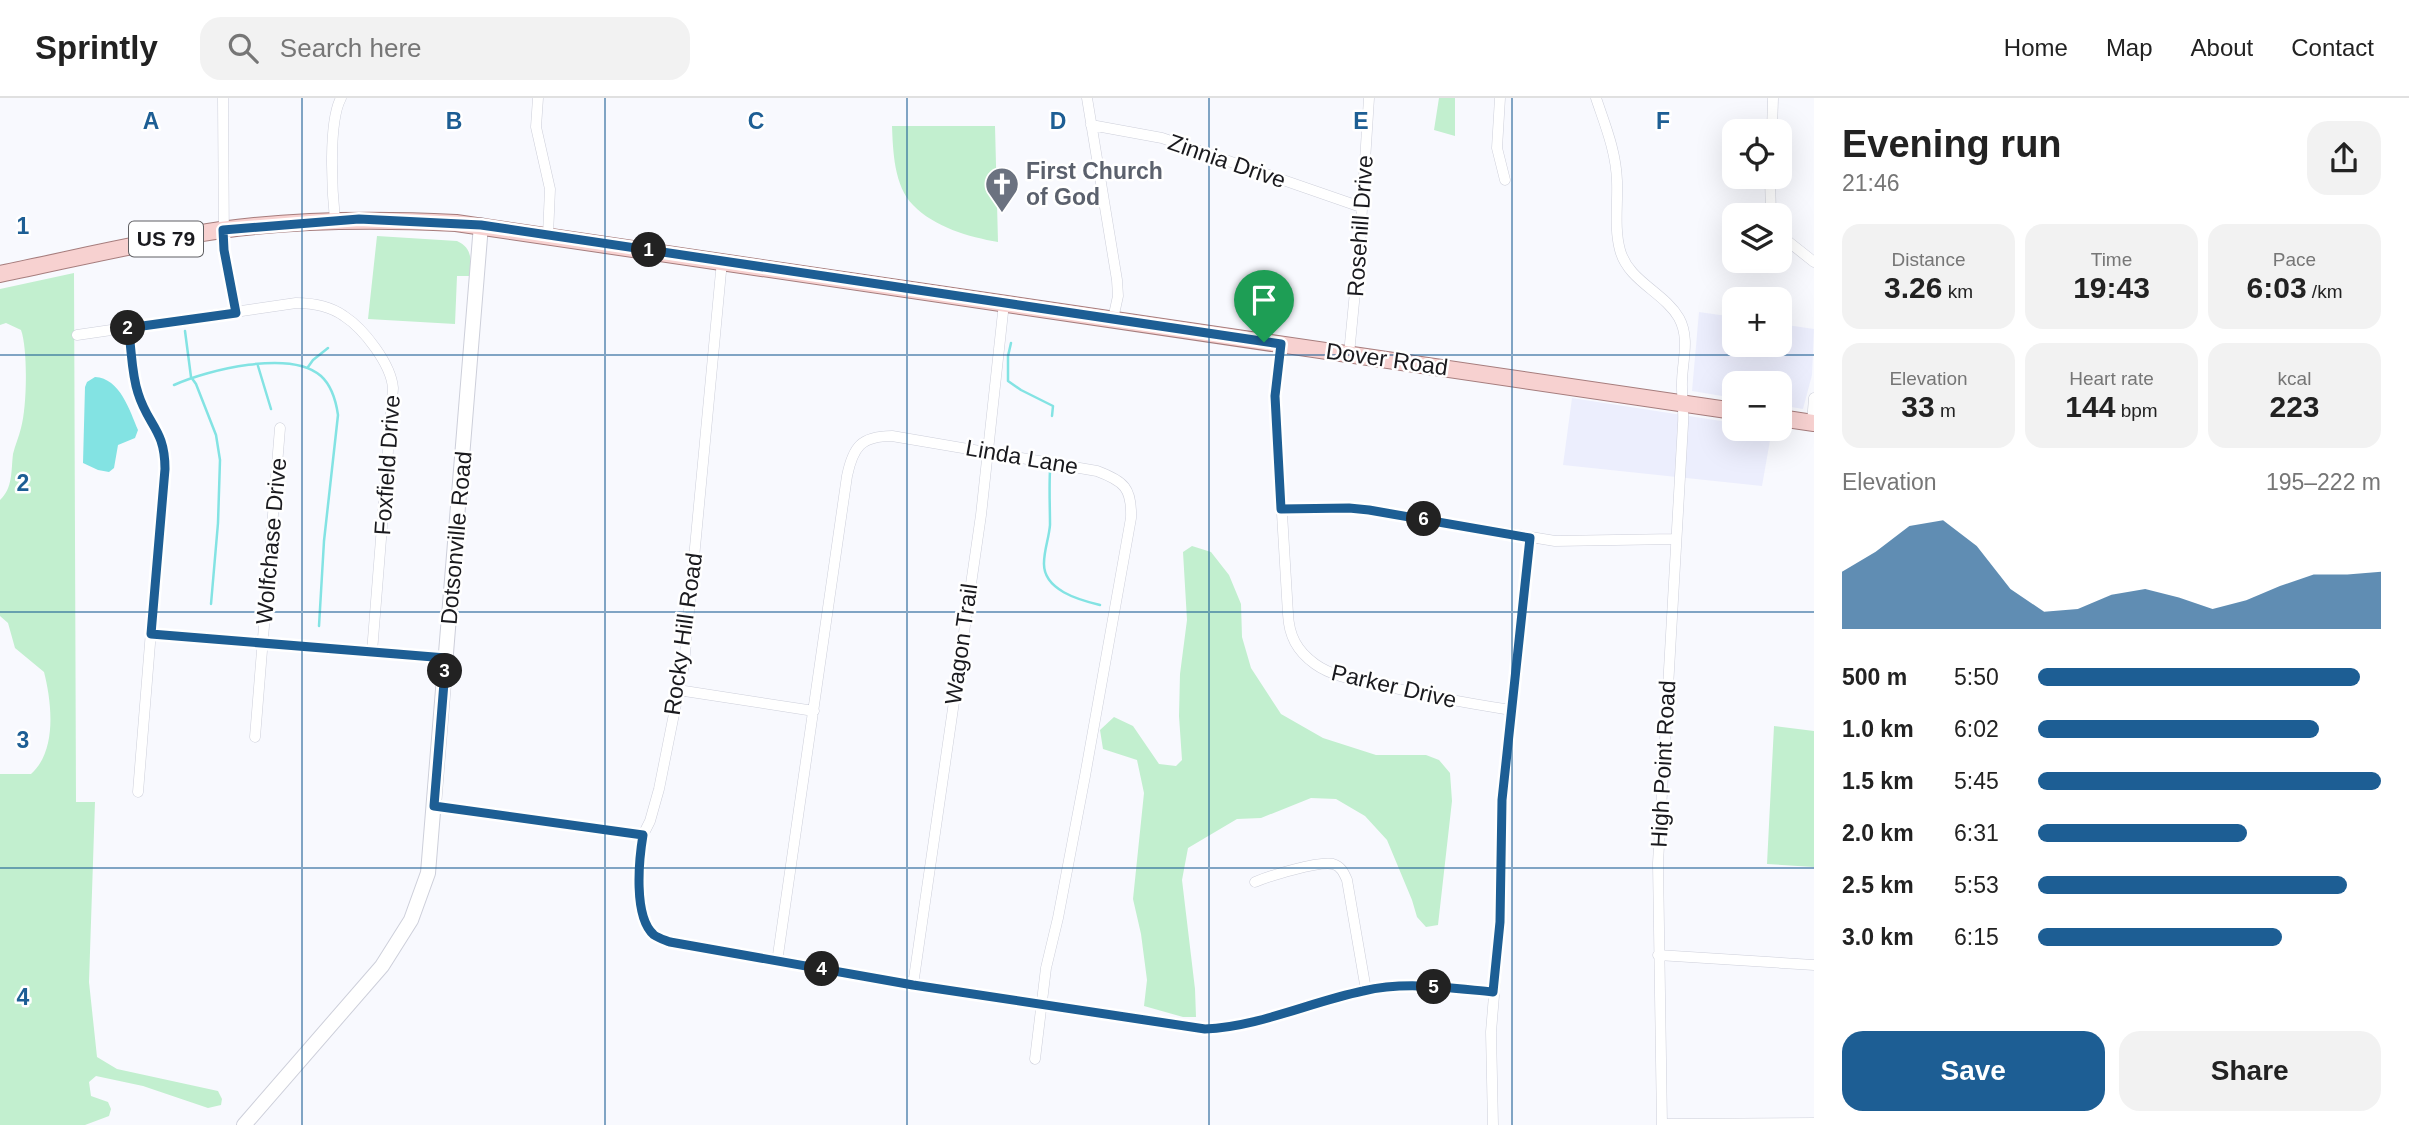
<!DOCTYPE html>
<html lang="en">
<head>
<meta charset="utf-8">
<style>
	:root { --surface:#fff; --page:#f2f2f2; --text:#222; --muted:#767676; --line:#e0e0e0; --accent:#1d5e94 }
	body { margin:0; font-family:Helvetica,sans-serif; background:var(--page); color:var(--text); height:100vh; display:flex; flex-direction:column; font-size:26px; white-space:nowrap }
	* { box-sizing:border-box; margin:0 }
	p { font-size:23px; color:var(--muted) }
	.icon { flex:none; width:38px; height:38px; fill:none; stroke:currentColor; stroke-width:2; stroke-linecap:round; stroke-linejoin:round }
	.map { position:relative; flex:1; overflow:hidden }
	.panel { display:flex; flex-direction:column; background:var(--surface); width:595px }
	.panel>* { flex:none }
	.fabs { position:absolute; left:1722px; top:21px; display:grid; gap:14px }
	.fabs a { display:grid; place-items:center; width:70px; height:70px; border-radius:14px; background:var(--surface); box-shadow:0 7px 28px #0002; font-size:35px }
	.pin { position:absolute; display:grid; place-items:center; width:60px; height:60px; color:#fff; margin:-72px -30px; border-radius:50% 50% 50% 0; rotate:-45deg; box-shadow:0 0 7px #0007 }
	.pin .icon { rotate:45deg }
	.km { position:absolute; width:35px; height:35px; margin:-18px; border-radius:50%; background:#222; color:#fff; font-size:19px; line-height:35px; text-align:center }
	.round { display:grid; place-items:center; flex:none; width:74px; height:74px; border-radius:21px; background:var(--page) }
	.head { display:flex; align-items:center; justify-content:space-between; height:119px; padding:0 28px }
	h1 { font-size:38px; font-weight:800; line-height:52px }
	.stats { display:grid; grid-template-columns:repeat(3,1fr); gap:10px; height:119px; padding:7px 28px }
	.stats div { display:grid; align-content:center; border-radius:18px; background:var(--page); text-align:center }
	.stats b { font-size:30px; font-weight:800 }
	.stats small { font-size:19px; font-weight:400 }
	.stats p { font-size:19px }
	.chart { height:196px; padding:14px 28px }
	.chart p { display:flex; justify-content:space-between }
	.chart svg { width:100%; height:126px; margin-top:7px; fill:var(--accent); opacity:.7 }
	.button { display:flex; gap:14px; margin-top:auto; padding:14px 28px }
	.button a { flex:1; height:80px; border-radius:21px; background:var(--accent); color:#fff; font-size:28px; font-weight:800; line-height:80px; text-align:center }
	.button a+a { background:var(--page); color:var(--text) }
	ul { padding:0 28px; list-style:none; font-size:23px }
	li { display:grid; grid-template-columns:112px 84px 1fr; align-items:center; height:52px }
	li i { height:18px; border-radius:9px; background:var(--accent) }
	header { display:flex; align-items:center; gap:42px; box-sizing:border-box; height:98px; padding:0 35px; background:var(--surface); border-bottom:2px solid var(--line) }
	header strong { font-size:33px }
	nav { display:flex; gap:38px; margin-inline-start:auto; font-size:24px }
	.search { width:490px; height:63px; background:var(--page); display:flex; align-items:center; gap:18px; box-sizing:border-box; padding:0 24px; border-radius:21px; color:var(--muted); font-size:26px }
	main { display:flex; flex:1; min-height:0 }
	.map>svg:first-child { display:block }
</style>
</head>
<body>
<header>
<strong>Sprintly</strong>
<div class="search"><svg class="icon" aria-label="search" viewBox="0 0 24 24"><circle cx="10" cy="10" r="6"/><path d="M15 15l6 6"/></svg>Search here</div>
<nav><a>Home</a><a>Map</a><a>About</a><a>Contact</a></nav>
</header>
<main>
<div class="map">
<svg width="1814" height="1027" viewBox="0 0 1814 1027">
	<rect width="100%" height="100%" fill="#f8f9fe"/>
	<path fill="#eceefd" d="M1699,214L1734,219V247H1780V226L1814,231L1812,277L1803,311L1780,307V285H1734V300L1692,293Z
		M1572,300L1734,325V331H1772L1762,388L1563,367Z"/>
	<path fill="#c2efcf" d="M1439,0H1455V38L1434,32Z
		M892,28H995L998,144C969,139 934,129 913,107C894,88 893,53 892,28Z
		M377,138L457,143C473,150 471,163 470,178H457L455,226L368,221Z
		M74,175L76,704H95L89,884L97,959L117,971L218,993L222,1001L221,1007L208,1010L143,988L96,978L89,984L91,998L108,1004L111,1011L109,1018L85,1027H0V676H31C57,653 52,605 44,574L15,550L8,525L0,518V402C13,390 11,373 13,356C15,347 19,339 21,330C27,310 28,251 21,232L6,225L0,227V191Z
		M1192,448L1211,454L1229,477L1241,506L1242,539L1251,570L1281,616L1323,640L1376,657H1426L1439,662L1450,675L1452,703L1438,827L1426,829L1417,819L1412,802L1387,742L1365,718L1336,701L1311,700L1261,720L1237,721L1188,750L1182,782L1195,891L1196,919H1183L1144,908L1147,882L1141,836L1133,801L1144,695L1137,662L1103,651L1100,632L1114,619L1133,628L1159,666L1176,668L1182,662L1179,618L1180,576L1187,522L1183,454Z
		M1774,628L1814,633V769L1767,766Z"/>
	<path fill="#83e3e3" d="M95,279C120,280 130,313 138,332L135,340L118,347L114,370L109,374L98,372L83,365L85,289L87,284Z"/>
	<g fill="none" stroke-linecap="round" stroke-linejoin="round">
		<path stroke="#83e3e3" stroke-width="2.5" d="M185,233L191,279L196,286L216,337L220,362L218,425L211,506
			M1011,245L1008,258V283L1021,292L1053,308L1052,318
			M258,268L271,311
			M308,269L313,262L328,250
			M174,287C207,272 291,251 321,278C332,288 336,303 338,317L324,443L319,528
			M1050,373C1049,391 1050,409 1050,427C1049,440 1044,452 1044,465C1043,492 1079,502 1100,507"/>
		<g stroke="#cdcfda" stroke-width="11">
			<path id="street" d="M223,0L224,152L236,214
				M538,0L536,29L550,91L548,137
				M1087,0L1117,182L1118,198L1113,221
				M1500,0L1497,50L1505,82
				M1596,0C1605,27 1616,53 1617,83C1618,105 1614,130 1620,152C1628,183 1664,194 1679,220C1691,242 1681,266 1682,289C1682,301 1684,313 1683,326L1658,765L1662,1027
				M1091,27L1162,40L1361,109
				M1772,33L1773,0
				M1770,79L1771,117
				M335,122C332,94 328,24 341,0
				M1780,137L1814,164
				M722,163L684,566L659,691L650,723L643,737L639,765L641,809L646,825L654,837L670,843L913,887L1204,931C1255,930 1312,904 1363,893C1406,883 1450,890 1493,894
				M128,230C133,253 131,278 140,300C148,322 164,336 165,360L138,694
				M77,237L296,205C313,205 330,208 344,218C364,231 391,266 393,290L372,554
				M1281,246L1275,298L1288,516C1289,538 1297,553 1315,566C1333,579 1357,582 1377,586C1422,597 1466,605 1511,612
				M1349,256L1360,142L1369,0
				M1812,325L1814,300
				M1281,410H1349L1369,412L1555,443L1675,441
				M151,536L446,560
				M678,592L814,613
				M255,639L280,330
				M434,708L643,737
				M1255,784C1269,778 1318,763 1333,766C1341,768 1344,775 1347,782L1366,892
				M1658,857L1814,867
				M777,864L847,378C853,349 861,338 892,338L1097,373C1124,383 1132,390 1131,420L1085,678L1058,820L1046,870L1035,961
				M913,887L981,417L1004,205
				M1662,1026L1814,1025
				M1493,1027L1491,934L1500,824L1502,702L1530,440"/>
		</g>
		<g stroke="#cdcfda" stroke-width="16">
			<path id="secondary" d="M244,1027L382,868L411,822L428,775L481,127"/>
		</g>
		<g stroke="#a67d7d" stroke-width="18">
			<path id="primary" d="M0,176C73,161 146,143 221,132C299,121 377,121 456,125L1734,313
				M1780,320L1814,325"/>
		</g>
		<use href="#street" stroke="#fff" stroke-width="10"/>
		<use href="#secondary" stroke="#fff" stroke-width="14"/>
		<use href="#primary" stroke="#f7d1d0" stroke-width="16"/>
	</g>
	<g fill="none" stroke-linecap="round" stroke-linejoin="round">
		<g stroke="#fff" stroke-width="14">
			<path id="route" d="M359,121L481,127L1281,246L1275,298L1281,411L1349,410L1369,412L1530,440L1502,702L1500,824L1493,894C1450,890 1406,883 1363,893C1310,904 1258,929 1205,931L913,887L670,844C665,842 658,840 654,837C633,819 639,761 643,737L434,708L446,560L151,536L165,371C165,331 148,328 138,295C131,274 132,251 128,230L236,215L224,152L223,132Z"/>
		</g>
		<use href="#route" stroke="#1d5e94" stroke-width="9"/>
	</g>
	<path fill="none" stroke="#1d5e94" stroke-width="2" stroke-opacity="0.55" d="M302,0V1027M605,0V1027M907,0V1027M1209,0V1027M1512,0V1027M0,257H1814M0,514H1814M0,770H1814"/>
	<defs>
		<g id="church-pin" transform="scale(1.75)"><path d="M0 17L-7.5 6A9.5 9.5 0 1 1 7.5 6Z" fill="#6b7280" stroke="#fff"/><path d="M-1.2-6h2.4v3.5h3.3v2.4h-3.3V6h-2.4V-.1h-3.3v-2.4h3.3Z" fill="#fff"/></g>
	</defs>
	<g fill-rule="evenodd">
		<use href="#church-pin" x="1002" y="86"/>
	</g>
	<g text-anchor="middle" stroke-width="5" stroke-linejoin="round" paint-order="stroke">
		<rect fill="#fff" stroke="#5f5f62" stroke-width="2" x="129" y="123.5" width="74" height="35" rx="5"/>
		<g font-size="21" font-weight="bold" fill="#1a1a1e">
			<text x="166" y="148">US 79</text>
		</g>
		<g font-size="23" fill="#1a1a1e" stroke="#fff">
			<text transform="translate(1227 63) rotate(19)" y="8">Zinnia Drive</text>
			<text transform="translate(1360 128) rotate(-86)" y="8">Rosehill Drive</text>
			<text transform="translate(1387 261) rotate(8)" y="8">Dover Road</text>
			<text transform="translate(1022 359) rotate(10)" y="8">Linda Lane</text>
			<text transform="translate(387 367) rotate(-86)" y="8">Foxfield Drive</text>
			<text transform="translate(456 440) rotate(-85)" y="8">Dotsonville Road</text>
			<text transform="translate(271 443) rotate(-85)" y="8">Wolfchase Drive</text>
			<text transform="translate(683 536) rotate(-82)" y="8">Rocky Hill Road</text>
			<text transform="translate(961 546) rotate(-82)" y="8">Wagon Trail</text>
			<text transform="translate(1394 588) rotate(13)" y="8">Parker Drive</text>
			<text transform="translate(1663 666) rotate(-87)" y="8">High Point Road</text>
		</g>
		<g font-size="23" font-weight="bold" fill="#5b616d" stroke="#fff" text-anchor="start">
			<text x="1026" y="81">First Church<tspan x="1026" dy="26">of God</tspan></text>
		</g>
	</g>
	<g font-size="23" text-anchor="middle" font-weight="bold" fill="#1d5e94" stroke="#fff" stroke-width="5" stroke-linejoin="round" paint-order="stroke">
		<text x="151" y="31">A</text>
		<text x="454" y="31">B</text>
		<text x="756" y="31">C</text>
		<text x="1058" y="31">D</text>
		<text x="1361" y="31">E</text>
		<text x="1663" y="31">F</text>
		<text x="23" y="136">1</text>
		<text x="23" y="393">2</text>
		<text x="23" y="650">3</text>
		<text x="23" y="907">4</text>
	</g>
</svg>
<div class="fabs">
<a><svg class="icon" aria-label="locate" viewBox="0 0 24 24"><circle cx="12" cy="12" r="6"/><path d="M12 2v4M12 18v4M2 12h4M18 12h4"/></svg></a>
<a><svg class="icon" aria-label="layers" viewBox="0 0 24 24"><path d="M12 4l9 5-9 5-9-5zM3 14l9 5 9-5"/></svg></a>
<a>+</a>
<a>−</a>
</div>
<div class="pin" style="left:1264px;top:244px;background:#1e9e55"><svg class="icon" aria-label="arrive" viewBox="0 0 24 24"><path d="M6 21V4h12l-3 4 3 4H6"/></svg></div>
<b class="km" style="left:649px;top:152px">1</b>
<b class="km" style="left:128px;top:230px">2</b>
<b class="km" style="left:445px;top:573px">3</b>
<b class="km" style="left:822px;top:871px">4</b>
<b class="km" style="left:1434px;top:889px">5</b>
<b class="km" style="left:1424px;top:421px">6</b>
</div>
<section class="panel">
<div class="head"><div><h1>Evening run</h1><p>21:46</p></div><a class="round"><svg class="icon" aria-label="share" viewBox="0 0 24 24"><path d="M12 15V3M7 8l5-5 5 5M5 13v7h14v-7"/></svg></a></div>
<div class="stats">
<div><p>Distance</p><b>3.26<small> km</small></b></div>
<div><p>Time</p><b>19:43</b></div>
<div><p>Pace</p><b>6:03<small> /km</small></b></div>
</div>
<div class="stats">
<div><p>Elevation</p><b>33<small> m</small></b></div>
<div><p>Heart rate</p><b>144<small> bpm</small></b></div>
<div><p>kcal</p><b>223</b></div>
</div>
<div class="chart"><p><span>Elevation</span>195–222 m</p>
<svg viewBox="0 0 160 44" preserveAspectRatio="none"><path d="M0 44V24L10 17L20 8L30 6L40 15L50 30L60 38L70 37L80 32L90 30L100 33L110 37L120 34L130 29L140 25L150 25L160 24V44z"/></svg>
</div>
<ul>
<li><b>500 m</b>5:50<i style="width:94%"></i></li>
<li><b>1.0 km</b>6:02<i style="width:82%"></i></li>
<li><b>1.5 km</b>5:45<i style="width:100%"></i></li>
<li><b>2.0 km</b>6:31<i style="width:61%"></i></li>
<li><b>2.5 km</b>5:53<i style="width:90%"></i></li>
<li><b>3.0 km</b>6:15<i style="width:71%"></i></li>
</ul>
<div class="button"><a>Save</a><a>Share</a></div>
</section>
</main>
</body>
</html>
